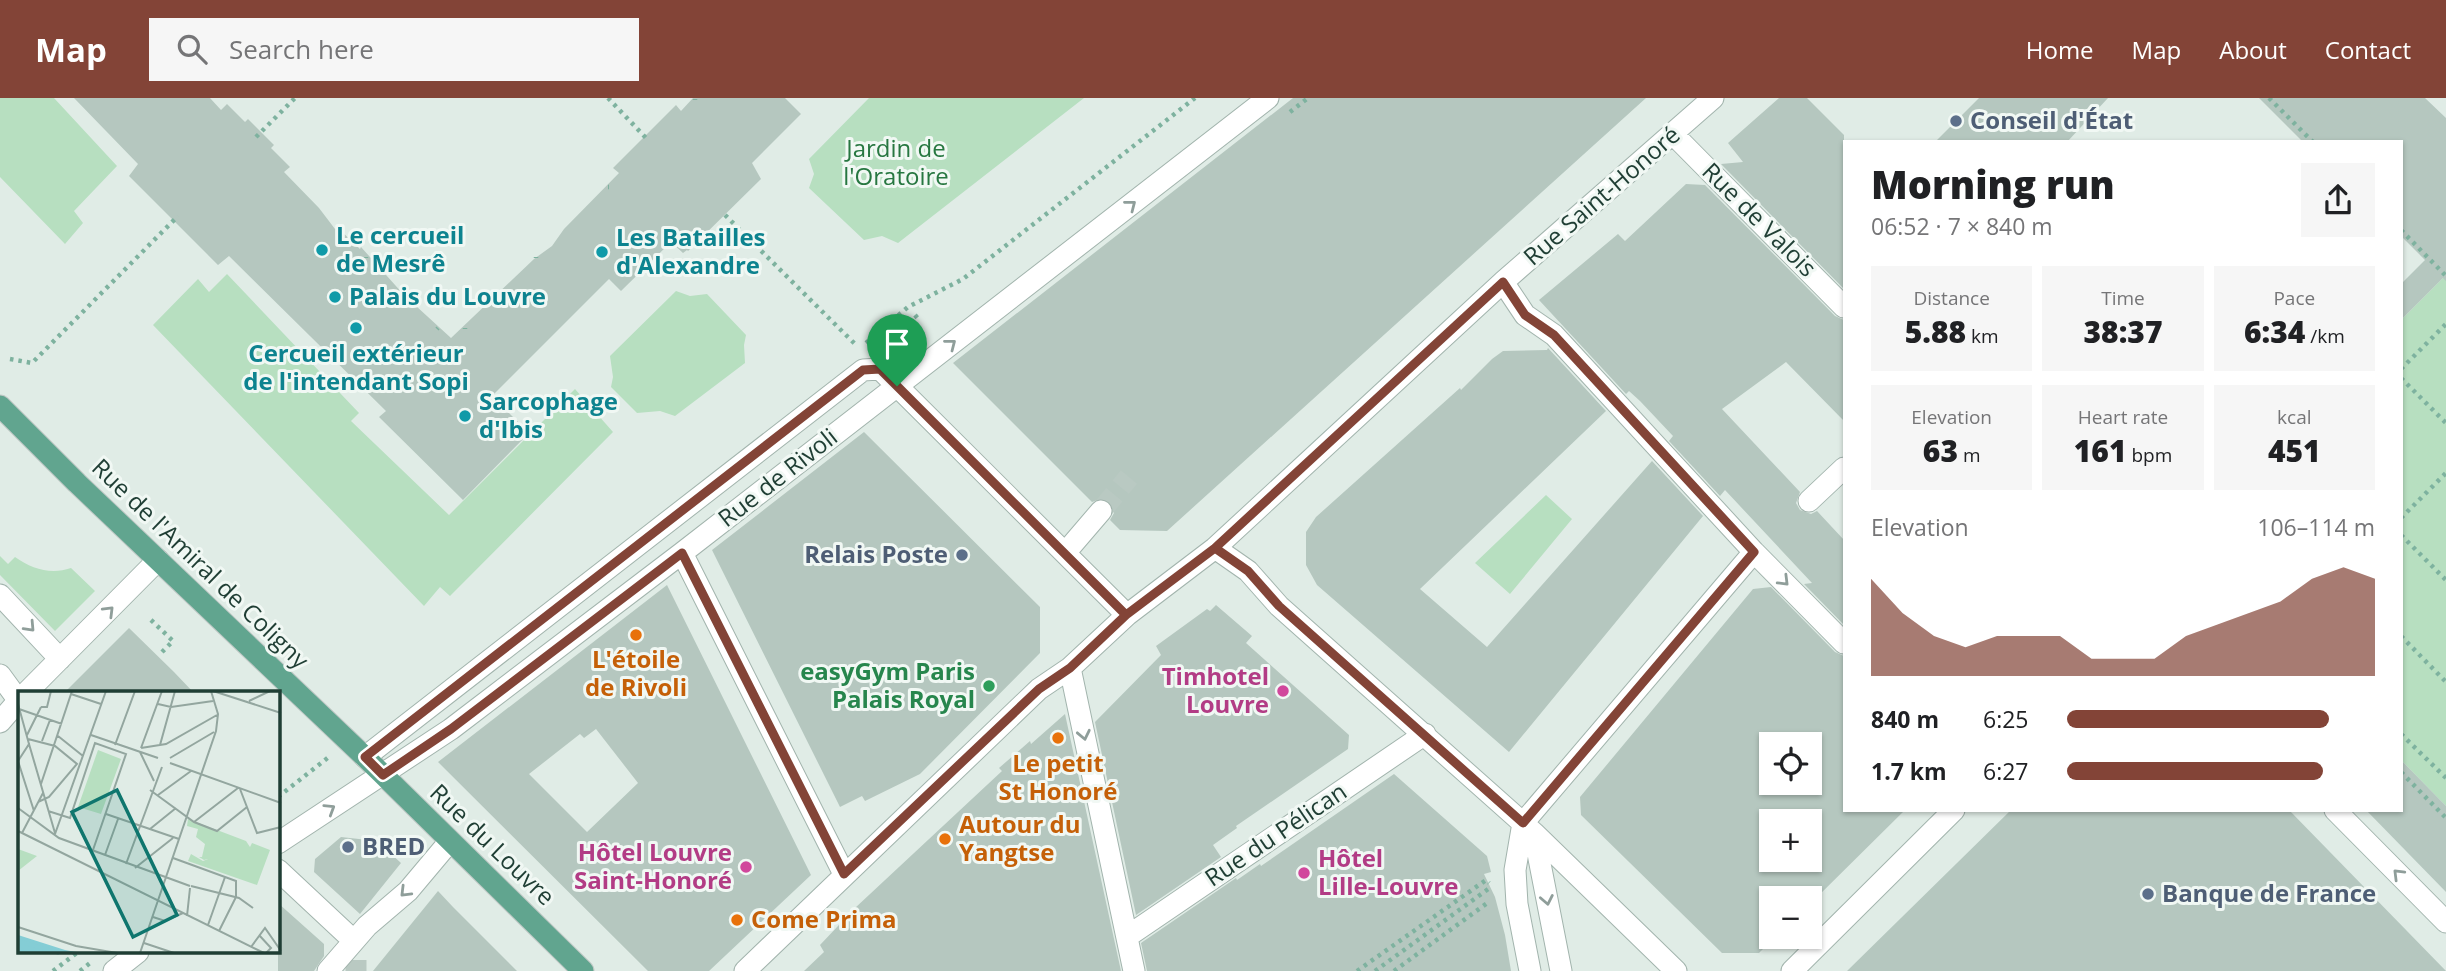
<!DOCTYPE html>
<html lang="en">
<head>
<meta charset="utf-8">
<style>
	:root { --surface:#fff; --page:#f6f6f6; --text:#202124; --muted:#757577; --accent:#834437 }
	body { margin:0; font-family:"Open Sans",sans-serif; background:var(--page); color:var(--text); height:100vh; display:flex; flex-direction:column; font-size:26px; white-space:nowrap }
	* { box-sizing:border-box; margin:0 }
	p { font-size:23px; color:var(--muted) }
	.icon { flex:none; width:38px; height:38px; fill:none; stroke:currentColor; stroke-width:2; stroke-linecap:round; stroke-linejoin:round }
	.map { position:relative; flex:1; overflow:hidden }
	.side { position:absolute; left:1843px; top:42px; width:560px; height:672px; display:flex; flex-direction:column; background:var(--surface); border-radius:0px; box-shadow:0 2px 5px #0004 }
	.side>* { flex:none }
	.buttons { position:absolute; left:1759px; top:634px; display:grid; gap:14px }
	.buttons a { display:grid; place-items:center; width:63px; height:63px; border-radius:0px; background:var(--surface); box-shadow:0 2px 5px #0004; font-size:35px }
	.pin { position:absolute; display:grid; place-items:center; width:60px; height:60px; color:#fff; margin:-72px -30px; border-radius:50% 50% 50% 0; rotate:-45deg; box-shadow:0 0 7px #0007 }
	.pin .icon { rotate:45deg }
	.round { display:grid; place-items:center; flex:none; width:74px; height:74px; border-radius:0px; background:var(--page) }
	.summary { display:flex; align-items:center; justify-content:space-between; height:119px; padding:0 28px }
	h1 { font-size:38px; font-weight:800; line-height:52px }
	.stats { display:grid; grid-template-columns:repeat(3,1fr); gap:10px; height:119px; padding:7px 28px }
	.stats div { display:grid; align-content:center; border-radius:0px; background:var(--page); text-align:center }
	.stats b { font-size:30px; font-weight:800 }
	.stats small { font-size:19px; font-weight:400 }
	.stats p { font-size:19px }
	.chart { height:196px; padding:14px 28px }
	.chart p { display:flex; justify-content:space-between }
	.chart svg { width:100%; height:126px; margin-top:7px; fill:var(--accent); opacity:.7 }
	ul { padding:0 28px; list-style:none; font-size:23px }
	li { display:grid; grid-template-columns:112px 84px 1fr; align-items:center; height:52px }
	li i { height:18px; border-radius:9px; background:var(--accent) }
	header { display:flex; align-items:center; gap:42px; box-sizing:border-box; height:98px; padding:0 35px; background:var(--accent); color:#fff }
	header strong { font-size:33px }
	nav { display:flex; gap:38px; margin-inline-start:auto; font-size:24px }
	.search { width:490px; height:63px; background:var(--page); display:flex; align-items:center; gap:18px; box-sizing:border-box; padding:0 24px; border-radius:0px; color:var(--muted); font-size:26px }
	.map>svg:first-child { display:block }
</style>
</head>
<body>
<header>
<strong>Map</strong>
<div class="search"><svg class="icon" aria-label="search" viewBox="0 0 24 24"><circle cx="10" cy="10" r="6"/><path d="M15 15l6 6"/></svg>Search here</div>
<nav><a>Home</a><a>Map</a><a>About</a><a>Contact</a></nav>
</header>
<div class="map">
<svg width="2446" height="873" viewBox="0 0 2446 873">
	<rect width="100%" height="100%" fill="#e0ece6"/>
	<path fill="#b7dfc0" d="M0,0H54L117,68L74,113L83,125L65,146L0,79Z
		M869,0H1084L898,145L882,138L864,142L809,90L814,76L809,61Z
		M227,176L359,315L351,323L449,417L575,291L613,334L450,498L440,489L424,508L153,227L198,181L209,194Z
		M2446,177V708L2401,662V222Z
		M676,193L690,198L707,196L746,237L744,247L745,265L675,318L660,313L637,315L611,289L613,279L610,258Z
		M1546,397L1572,421L1510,496L1475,465Z
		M0,458L8,466L15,459C32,471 51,477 71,470L95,493L55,533L0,477Z"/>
	<path fill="#b5c7bf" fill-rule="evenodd" d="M74,0H210L221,12L227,6L245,24L248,21L274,47L271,50L290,69L284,74L319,110L335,131L338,130L360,151L361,149L404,197L451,240L534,161L552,148L564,131L619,75L613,70L676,7L681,13L693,0H785L801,16L752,65L761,81L688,153L687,152L683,155L671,144L621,193L609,181L492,298L529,335L463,402L379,319L386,313L229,158L218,167L129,78L138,66Z
		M1293,0H1646L1167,433L1120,432L1110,422L1114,415L1110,404L1103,400L1092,404L953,265Z
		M1779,0H1807L1844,37V191L1721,66L1743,64L1728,45Z
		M1979,0H2108L2067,44H1935Z
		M2259,0H2425L2446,20V183L2443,180L2401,222V186L2425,162L2401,138V44H2303Z
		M1686,86L1705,87L1835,218L1844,222V323L1786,264L1722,311L1800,394L1796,405L1800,412L1811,416L1817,413L1844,442V527L1804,486L1812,485L1725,392L1720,398L1669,343L1673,338L1640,303L1629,293L1626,296L1539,202L1618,136L1625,143Z
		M1548,250L1606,313L1420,491L1487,549L1652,363L1703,418L1509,654L1317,487L1306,467V434L1316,419L1460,290L1461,292L1492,261L1503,253L1547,252Z
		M864,334L1040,509V555L920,676L865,703L862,698L840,709L712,452Z
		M667,487L811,777L709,873H648L438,664ZM596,631L638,685L587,734L529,676L580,636L584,640Z
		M1771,489L1835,554L1844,558V712H1905L1810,806V800H1771V838H1776L1759,855H1722L1581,717L1580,699L1753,491ZM1771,646H1810V684H1771ZM1771,723H1810V761H1771Z
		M1216,507L1252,538L1246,545L1349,637L1348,651L1236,728L1237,730L1213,747L1221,759L1136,817L1095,624L1161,557L1156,548L1207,511L1210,513Z
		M129,530L174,574L194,595H64Z
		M1065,616L1121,873H804L824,854L820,847L855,810L1002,673L999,670L1030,643L1031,646Z
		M2401,662L2446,708V794L2366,712H2401Z
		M1394,676L1487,758L1491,774L1484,776L1495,799L1505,837L1511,873H1147L1141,845L1236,780L1237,782L1260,766L1261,768Z
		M2011,712H2289L2446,873H1847Z
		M341,739L377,743L401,765L360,816L314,774L315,761Z
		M438,793L453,809L517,873H373Z
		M278,805L324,846V858L314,873H278Z"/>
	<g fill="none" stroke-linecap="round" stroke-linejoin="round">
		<path stroke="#b9c9c2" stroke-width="21" stroke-dasharray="21 10" stroke-linecap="butt" d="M1101,413L1129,379
			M356,862V873"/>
		<g stroke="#a2b4ad" stroke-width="23">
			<path id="minor" d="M1673,36L1844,209
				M1503,184L1525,217L1554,237L1754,454L1844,545
				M1809,403L1844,370
				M1215,450L1248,473L1279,508L1534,735L1676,873
				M682,455L844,776
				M1065,455L1101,413
				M0,497L60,561
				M1070,570L1134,873
				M0,577L19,603
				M26,595L158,462
				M0,624L19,602
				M365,659L863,272L880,271L1127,517
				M2335,712L2446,824
				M1523,725L1754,454
				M1523,725L1515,772L1517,806L1530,873
				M1534,735L1561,873
				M278,745L451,631L682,455L1268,0
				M278,772L354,843
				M1128,838L1425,636
				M114,873L138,854
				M328,873L367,828L408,793L450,743
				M745,873L1039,591L1070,570L1127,517L1215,450L1503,184L1713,0
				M1792,873L1954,712"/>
		</g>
		<g stroke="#c0c9c6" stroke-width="23">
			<path id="major" d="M0,308L77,385L365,659L583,873"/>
		</g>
		<path stroke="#7eb29f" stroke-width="4.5" stroke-dasharray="3.5 5" stroke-linecap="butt" d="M608,0L647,41
			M2269,0L2313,44
			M695,1V2
			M1290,14L1308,0
			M256,39L295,0
			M608,89H609
			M725,117L856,247
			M2401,132L2446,178
			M536,159V160
			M366,160V159
			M915,217L920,223
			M465,230V231
			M437,231L438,230
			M866,245L908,209L963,181L1195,0
			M10,261L32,265L178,118
			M2401,271L2446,226
			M2401,280L2446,325
			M2401,420L2446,375
			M2401,437L2446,482
			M151,522L173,543L162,554
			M2401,538L2446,584
			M2401,636L2446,680
			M2401,674L2446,720
			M278,699L330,658
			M53,873L78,854
			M80,873L90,865
			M1357,873L1486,782L1489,785
			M1375,873L1491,789
			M1394,873L1490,803"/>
		<use href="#minor" stroke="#fff" stroke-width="21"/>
		<use href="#major" stroke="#61a58f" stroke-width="21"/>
	</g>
	<defs><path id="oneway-chevron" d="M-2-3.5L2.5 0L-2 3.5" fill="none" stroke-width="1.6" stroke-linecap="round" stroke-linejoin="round" transform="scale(1.75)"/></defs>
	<g stroke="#8f9e9a">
		<use href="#oneway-chevron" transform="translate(1131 107) rotate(-38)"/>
		<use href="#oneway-chevron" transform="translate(951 246) rotate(-38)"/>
		<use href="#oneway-chevron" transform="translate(1784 483) rotate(45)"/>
		<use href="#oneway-chevron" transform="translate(109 513) rotate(-45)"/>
		<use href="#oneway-chevron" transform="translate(30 529) rotate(47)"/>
		<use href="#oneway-chevron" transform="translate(1084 637) rotate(78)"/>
		<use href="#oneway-chevron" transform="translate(330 711) rotate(-32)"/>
		<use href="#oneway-chevron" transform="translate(2398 776) rotate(-135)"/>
		<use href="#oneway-chevron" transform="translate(405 794) rotate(135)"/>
		<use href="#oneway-chevron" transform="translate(1547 802) rotate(79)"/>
	</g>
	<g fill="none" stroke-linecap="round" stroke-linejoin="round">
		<g stroke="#fff" stroke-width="14">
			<path id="route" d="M897,288L880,271L863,272L365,659L383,677L451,631L682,455L844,776L1039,591L1070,570L1126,517L1215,450L1248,473L1279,508L1523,725L1754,454L1554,237L1525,217L1503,184L1215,450L1126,517L897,288"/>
		</g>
		<use href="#route" stroke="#834437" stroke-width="9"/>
	</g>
	<g fill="#5c6f8a" stroke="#f1f8f4" stroke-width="2.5">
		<circle cx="1956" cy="23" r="7"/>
		<circle cx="962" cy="457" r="7"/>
		<circle cx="348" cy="749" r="7"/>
		<circle cx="2148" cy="796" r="7"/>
	</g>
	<g fill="#0f9aa8" stroke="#f1f8f4" stroke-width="2.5">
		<circle cx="322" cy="152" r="7"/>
		<circle cx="602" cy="154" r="7"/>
		<circle cx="335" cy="199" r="7"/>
		<circle cx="356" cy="230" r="7"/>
		<circle cx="465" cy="318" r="7"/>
	</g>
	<g fill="#e8710a" stroke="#f1f8f4" stroke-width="2.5">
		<circle cx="636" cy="537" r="7"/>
		<circle cx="1058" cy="640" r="7"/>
		<circle cx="945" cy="741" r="7"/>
		<circle cx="737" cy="822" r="7"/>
	</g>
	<circle fill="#2e9e5b" stroke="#f1f8f4" stroke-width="2.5" cx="989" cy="588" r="7"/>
	<g fill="#d1479c" stroke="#f1f8f4" stroke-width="2.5">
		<circle cx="1283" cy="593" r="7"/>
		<circle cx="746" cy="769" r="7"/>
		<circle cx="1304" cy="775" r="7"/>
	</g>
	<g text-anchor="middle" stroke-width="6" stroke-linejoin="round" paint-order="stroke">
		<g font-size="24" font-weight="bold" fill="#4e5e75" stroke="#f1f8f4" text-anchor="start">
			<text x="1970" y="31">Conseil d'État</text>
			<text x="948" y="465" text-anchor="end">Relais Poste</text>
			<text x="362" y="757">BRED</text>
			<text x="2162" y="804">Banque de France</text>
		</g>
		<g font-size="24" fill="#277741" stroke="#f1f8f4">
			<text x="896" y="59">Jardin de<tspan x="896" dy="28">l'Oratoire</tspan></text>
		</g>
		<g font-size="24" fill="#1f3e34" stroke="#f1f8f4">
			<text transform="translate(1602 98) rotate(-41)" y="8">Rue Saint-Honoré</text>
			<text transform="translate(1759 122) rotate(45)" y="8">Rue de Valois</text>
			<text transform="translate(778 380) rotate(-38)" y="8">Rue de Rivoli</text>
			<text transform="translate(200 466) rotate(44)" y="8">Rue de l'Amiral de Coligny</text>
			<text transform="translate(1276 737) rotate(-34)" y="8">Rue du Pélican</text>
			<text transform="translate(492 747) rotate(44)" y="8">Rue du Louvre</text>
		</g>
		<g font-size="24" font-weight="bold" fill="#0d838f" stroke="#f1f8f4" text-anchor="start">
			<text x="336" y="146">Le cercueil<tspan x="336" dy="28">de Mesrê</tspan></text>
			<text x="616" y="148">Les Batailles<tspan x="616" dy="28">d'Alexandre</tspan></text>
			<text x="349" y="207">Palais du Louvre</text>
			<text x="356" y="264" text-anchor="middle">Cercueil extérieur<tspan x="356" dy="28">de l'intendant Sopi</tspan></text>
			<text x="479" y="312">Sarcophage<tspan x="479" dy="28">d'Ibis</tspan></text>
		</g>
		<g font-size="24" font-weight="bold" fill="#c56008" stroke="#f1f8f4">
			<text x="636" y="570">L'étoile<tspan x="636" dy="28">de Rivoli</tspan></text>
			<text x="1058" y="674">Le petit<tspan x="1058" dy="28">St Honoré</tspan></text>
			<text x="959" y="735" text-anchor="start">Autour du<tspan x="959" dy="28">Yangtse</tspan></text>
			<text x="751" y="830" text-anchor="start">Come Prima</text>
		</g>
		<g font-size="24" font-weight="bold" fill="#27864d" stroke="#f1f8f4" text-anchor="end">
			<text x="975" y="582">easyGym Paris<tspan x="975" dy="28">Palais Royal</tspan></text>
		</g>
		<g font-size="24" font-weight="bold" fill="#b23c85" stroke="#f1f8f4" text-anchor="end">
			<text x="1269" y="587">Timhotel<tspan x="1269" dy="28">Louvre</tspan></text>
			<text x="732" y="763">Hôtel Louvre<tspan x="732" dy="28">Saint-Honoré</tspan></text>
			<text x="1318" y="769" text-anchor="start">Hôtel<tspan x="1318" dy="28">Lille-Louvre</tspan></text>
		</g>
	</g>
	<g transform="translate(18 593)">
		<rect width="262" height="262" fill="#e0ece6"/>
		<path d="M80,59L103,68L83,123L60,116ZM170,128L228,150L232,156L234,152L252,159L239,194L170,170L173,163L185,170L190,168L186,169L181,166H184L187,153L178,146L180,138L169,135ZM0,158L19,165L0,180Z" fill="#b7dfc0"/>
		<path d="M0,244L47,259L64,262H0Z" fill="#84cdd5"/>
		<path fill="none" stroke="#84cdd5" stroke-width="3.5" d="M0,250L41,262"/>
		<path fill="none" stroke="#93a69f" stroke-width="2" d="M195,0L263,22M53,3L83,13M231,10L252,0M0,13L11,53L0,70M140,13L153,16L195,10M23,16H29L33,0M1,18L44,33M9,44L23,16M73,44L140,67M40,45L65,65M10,48L37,55L59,73L31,106L20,111M24,50L32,29M11,53L37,142M97,54L117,0M142,54L157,0M123,57L148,53L199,24M123,57L144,0M122,61L136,90M152,67L196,41M0,70L16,120M152,72L263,112M23,93L54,0M222,98L239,142L263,136M132,99L176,131L199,140L229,116M140,104L173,80M0,117L41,147L172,195M30,120L52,127L77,52L108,63L75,159M88,123L161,148M176,131L220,97M132,138L158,117M0,140L246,262M4,142L25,102M37,143L88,0M87,164L100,128M155,167L218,190V206L201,240M108,173L144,76M117,177L155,147M173,195L221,207L235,217M169,225L172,197M135,226L147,230L165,222M190,234L207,186M0,236L58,255L99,262M241,244L253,257L248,262M126,252L156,262M233,256L247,237L263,260M122,262L198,40L200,23L193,0"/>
		<path fill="#0f766e" fill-opacity="0.15" stroke="#0f766e" stroke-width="3.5" d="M99,99L159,224L115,246L54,121Z"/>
		<rect width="262" height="262" fill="none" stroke="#1f3e34" stroke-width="3.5"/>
	</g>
</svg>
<div class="buttons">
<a><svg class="icon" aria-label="locate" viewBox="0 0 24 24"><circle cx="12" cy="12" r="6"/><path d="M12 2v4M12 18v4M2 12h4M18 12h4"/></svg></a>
<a>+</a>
<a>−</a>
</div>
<div class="pin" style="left:897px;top:288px;background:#1e9e55"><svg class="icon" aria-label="arrive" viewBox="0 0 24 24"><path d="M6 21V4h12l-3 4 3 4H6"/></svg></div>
<section class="side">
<div class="summary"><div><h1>Morning run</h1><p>06:52 · 7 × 840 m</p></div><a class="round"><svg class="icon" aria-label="share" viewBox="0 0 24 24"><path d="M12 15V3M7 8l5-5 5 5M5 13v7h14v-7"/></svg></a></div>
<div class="stats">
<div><p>Distance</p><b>5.88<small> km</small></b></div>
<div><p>Time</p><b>38:37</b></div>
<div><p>Pace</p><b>6:34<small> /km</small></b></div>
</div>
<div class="stats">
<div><p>Elevation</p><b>63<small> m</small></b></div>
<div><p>Heart rate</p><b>161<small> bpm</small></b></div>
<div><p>kcal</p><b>451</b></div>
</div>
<div class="chart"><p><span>Elevation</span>106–114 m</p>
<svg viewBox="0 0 160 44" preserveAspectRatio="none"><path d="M0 44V10L10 22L20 30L30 34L40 30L50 30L60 30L70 38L80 38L90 38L100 30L110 26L120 22L130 18L140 10L150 6L160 10V44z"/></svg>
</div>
<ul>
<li><b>840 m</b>6:25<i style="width:85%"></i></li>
<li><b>1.7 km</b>6:27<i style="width:83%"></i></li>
</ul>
</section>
</div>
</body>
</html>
